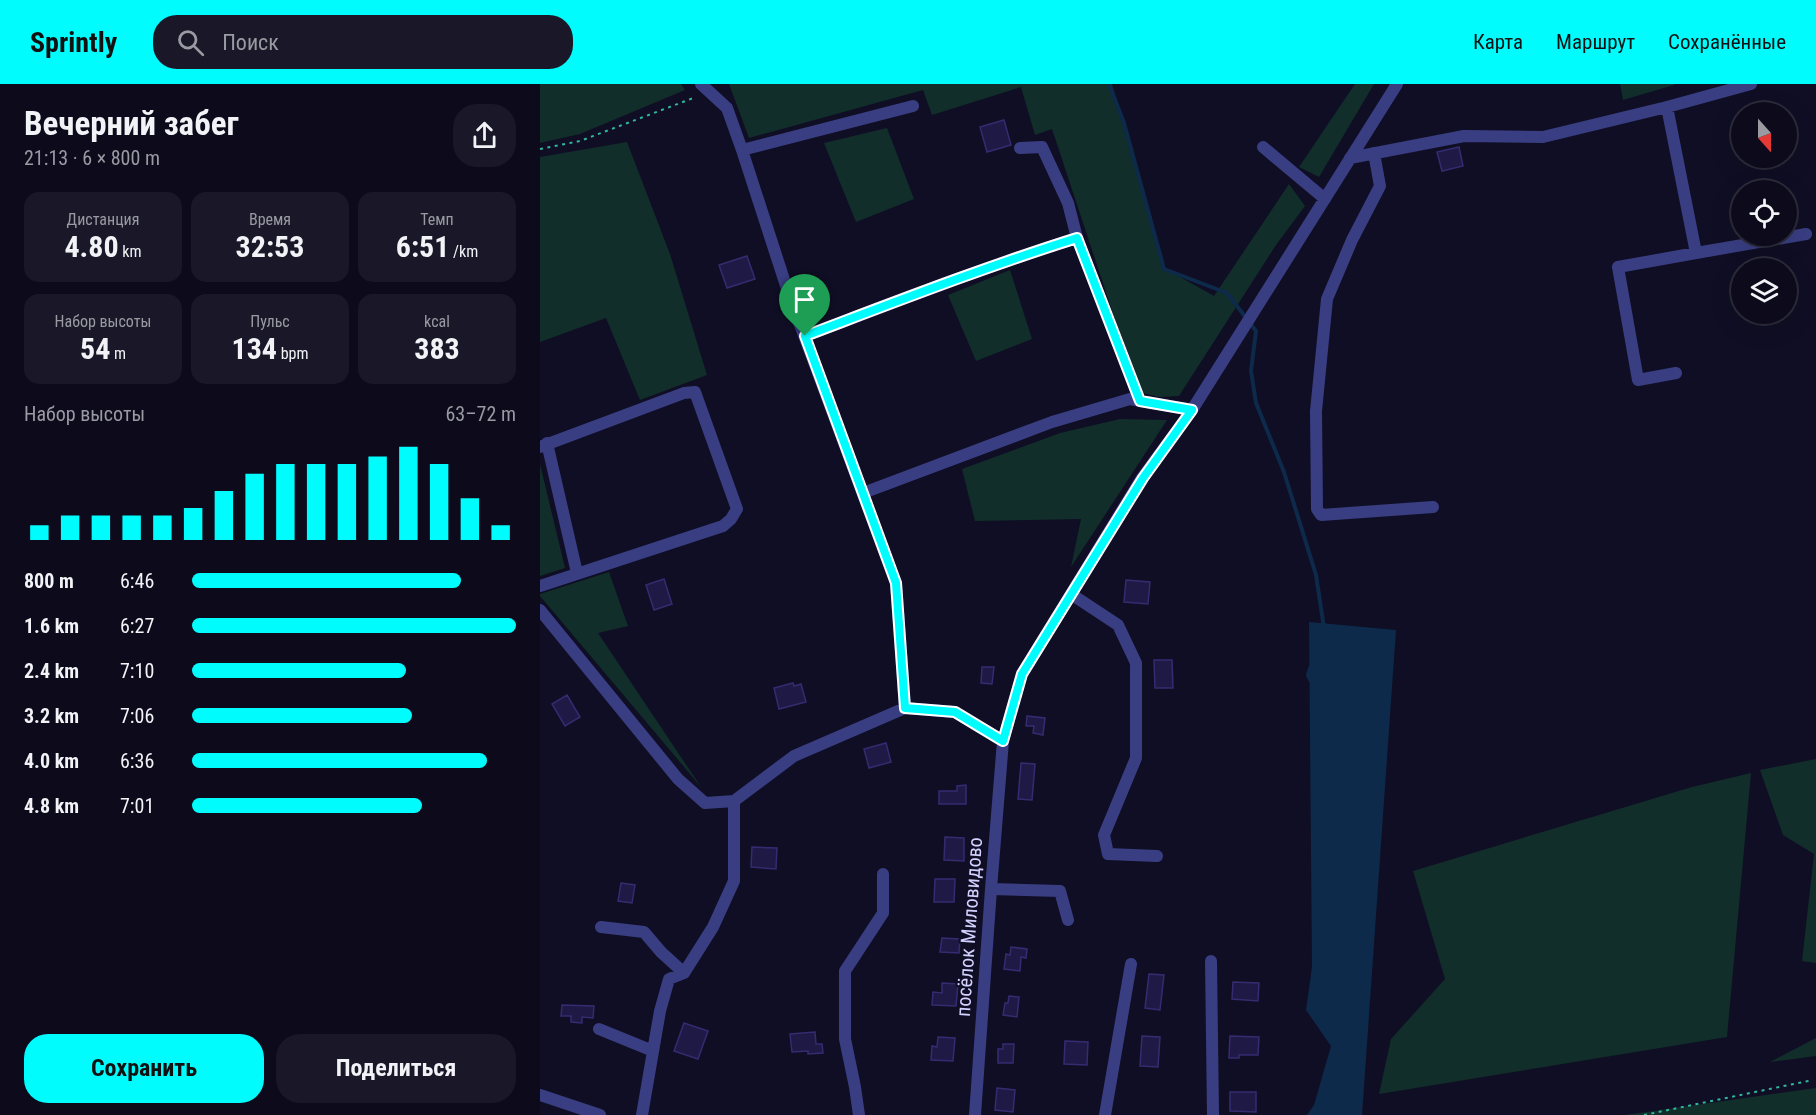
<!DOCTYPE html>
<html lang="ru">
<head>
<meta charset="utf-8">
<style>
	:root { --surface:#0c0a1b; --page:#1a1828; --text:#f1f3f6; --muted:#9a9aa3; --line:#2c2b3a; --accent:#00fcfc }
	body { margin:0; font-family:"Roboto Condensed",sans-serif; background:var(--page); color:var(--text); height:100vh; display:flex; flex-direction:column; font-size:22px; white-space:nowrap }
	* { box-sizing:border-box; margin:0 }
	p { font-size:20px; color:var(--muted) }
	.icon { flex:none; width:33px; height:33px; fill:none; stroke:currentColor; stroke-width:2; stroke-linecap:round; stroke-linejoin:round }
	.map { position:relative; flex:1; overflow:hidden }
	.drawer { display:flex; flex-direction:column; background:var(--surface); width:540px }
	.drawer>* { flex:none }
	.needle { width:39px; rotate:159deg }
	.fabs { position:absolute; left:1191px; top:18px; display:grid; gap:12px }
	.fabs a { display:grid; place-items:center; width:66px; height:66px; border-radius:50%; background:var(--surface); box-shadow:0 6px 24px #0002,0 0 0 2px var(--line); font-size:30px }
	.pin { position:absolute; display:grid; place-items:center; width:51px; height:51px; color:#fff; margin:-62px -26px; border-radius:50% 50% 50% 0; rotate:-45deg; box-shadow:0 0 6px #0007 }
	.pin .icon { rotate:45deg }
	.round { display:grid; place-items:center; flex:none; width:63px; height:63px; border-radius:24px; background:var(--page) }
	.headline { display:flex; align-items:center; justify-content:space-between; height:102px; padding:0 24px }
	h1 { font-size:33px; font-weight:700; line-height:45px }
	.metrics { display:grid; grid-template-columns:repeat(3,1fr); gap:9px; height:102px; padding:6px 24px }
	.metrics div { display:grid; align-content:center; border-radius:15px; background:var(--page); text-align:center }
	.metrics b { font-size:30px; font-weight:700 }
	.metrics small { font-size:16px; font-weight:400 }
	.metrics p { font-size:16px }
	.chart { height:168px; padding:12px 24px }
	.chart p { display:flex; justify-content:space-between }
	.chart svg { width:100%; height:108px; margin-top:6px; stroke:var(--accent); stroke-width:6 }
	.primary-button { display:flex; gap:12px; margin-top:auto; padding:12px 24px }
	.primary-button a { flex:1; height:69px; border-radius:24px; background:var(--accent); color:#111; font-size:24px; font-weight:700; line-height:69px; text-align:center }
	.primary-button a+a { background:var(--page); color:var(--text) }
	ul { padding:0 24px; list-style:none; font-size:20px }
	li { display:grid; grid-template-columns:96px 72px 1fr; align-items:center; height:45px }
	li i { height:15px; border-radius:8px; background:var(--accent) }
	header { display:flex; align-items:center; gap:36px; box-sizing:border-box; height:84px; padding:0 30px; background:var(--accent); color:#111 }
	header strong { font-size:28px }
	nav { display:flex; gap:33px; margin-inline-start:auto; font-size:21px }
	.search { width:420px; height:54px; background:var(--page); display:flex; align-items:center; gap:15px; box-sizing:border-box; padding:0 21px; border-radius:24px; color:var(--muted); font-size:22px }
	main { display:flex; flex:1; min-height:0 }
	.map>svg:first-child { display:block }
</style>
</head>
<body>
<header>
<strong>Sprintly</strong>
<div class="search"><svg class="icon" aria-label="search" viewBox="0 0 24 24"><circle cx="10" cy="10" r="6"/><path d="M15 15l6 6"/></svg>Поиск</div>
<nav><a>Карта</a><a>Маршрут</a><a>Сохранённые</a></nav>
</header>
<main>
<section class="drawer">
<div class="headline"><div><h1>Вечерний забег</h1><p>21:13 · 6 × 800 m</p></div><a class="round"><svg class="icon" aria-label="share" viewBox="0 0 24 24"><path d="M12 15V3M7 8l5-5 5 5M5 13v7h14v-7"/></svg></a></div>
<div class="metrics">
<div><p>Дистанция</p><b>4.80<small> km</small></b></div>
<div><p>Время</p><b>32:53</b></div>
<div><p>Темп</p><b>6:51<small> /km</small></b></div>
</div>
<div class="metrics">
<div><p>Набор высоты</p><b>54<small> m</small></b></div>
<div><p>Пульс</p><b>134<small> bpm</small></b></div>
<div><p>kcal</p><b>383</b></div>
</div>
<div class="chart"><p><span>Набор высоты</span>63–72 m</p>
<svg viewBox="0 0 160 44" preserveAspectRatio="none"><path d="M5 44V38M15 44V34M25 44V34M35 44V34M45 44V34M55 44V31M65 44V24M75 44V17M85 44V13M95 44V13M105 44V13M115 44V10M125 44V6M135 44V13M145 44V27M155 44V38"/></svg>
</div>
<ul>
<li><b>800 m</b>6:46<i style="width:83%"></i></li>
<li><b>1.6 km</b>6:27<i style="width:100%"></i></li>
<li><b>2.4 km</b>7:10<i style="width:66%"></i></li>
<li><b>3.2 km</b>7:06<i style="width:68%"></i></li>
<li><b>4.0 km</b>6:36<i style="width:91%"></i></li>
<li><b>4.8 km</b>7:01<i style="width:71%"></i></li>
</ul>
<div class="primary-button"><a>Сохранить</a><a>Поделиться</a></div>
</section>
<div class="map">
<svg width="1276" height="1031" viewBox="0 0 1276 1031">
	<rect width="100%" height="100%" fill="#100e24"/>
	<path fill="#112e2a" d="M0,0H141L145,6L40,50L0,59Z
		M189,0H572L624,184L674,212L749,100L765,122L736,161L639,312L619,313L599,308L512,45L495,51L481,3L392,31L383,6L209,54Z
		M815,0H834L779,93L759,83Z
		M1080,0H1134V1L1083,16Z
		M347,44L374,115L316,138L284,59Z
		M87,58L130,170L167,291L100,316L66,234L0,258V73Z
		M470,186L492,255L436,277L408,211Z
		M580,335L627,336L531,483L541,435L435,437L422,385L520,349Z
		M0,380L25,484L0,492Z
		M69,488L88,542L58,549L161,703L0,512V510Z
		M1276,675V879L1262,877L1274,770L1243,751L1220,686Z
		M1211,689L1187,953L839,1010L851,955L905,895L873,787L1152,703Z
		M1276,954V972L1230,978Z
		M1276,1004V1031H1085Z"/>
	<path fill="#0d2a4a" d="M769,538L856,546L822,1031H767L774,1021L791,962L766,926L772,883Z"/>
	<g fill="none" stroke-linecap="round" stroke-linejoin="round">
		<path stroke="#0d2a4a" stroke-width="4" d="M569,0L584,39L624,185L687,209L716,247L711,287L716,319L744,388L776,491L784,544
			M771,597L768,591L771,582"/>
	</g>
	<path fill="#1f1a45" stroke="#332c71" stroke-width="1.5" d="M464,36L471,61L447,68L440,43Z
		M919,63L923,82L902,87L897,68Z
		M207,172L215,195L187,204L179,181Z
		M124,495L132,520L114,526L106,501Z
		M586,496L610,498L608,520L584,518Z
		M614,576H632L633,604H615Z
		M442,583H454L452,600L441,599Z
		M253,599L254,602L261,600L266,618L239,625L234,604Z
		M27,611L40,633L25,642L12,620Z
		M487,632L505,634L503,651L493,649L494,642H486Z
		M346,659L351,678L329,684L324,665Z
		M481,679L495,680L492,716L478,715Z
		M426,701V720H399V707H417V702Z
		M405,753L424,754V777L404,776Z
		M212,763L237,764L236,785L211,783Z
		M395,795H415L414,818H394Z
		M81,799L95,801L92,819L78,817Z
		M402,854L420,855L419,869L400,868Z
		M471,863L487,865L486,874L481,873L480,887L464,885L466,870L470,871Z
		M609,890L624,891L620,926L605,924Z
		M693,898L719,899L718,917L692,915Z
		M402,899L418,900L416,922L392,921L393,908L402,909Z
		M469,912L479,913L477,933L463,931L465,919H468Z
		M22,921L54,922L53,934L42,933V939L31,938V932H21Z
		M144,939L168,947L158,975L134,967Z
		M275,948L276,960H282L283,969L268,970V967L252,968L250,950Z
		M602,952L620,953L618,983L600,982Z
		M690,952L719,953L718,971H699V974H689Z
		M398,953L415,954L413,977L391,976L392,962L397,963Z
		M525,957L548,958L547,981L524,980Z
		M463,960H474L473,979H458V965H463Z
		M457,1004L475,1006L473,1028L455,1026Z
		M690,1008H716V1028L690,1027Z"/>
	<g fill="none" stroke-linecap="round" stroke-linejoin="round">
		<path stroke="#2fb6a0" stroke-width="2" stroke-dasharray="3 4.5" stroke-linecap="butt" d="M0,65L40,57L156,13
			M1104,1031L1273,996"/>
		<path stroke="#393e83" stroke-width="12" d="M161,0L187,24L202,66
			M1127,23L1156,169L1078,183L1098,296L1136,289
			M723,63L785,115
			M480,64L502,63L528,119L537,154
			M834,69L840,102L812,156L787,215L776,327L777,425L781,431L893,423
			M810,74L924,52L1003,53L1127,23L1211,0
			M1156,169L1266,150
			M265,252C355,218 445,183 537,154L600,317
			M7,359L37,489
			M0,363L144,309L155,308L197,425L191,435L183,442L0,502
			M323,409L512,338L590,315L652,326
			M531,510L578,541L596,579V674L564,751L568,770L617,772
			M0,526L138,695L165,719L194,717
			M365,624L356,499L249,211L202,66L373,22
			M451,805L520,807L528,836
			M61,843L104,848L121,868L144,889
			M671,877L673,1031
			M59,945L113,967
			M0,1011L60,1031
			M102,1031L120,927L129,895L144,889L173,843L194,797V717L254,672L365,624L415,628L463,657
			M319,1031L315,1003L305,955V887L343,829V790
			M435,1031L451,805L463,657L482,590L602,394L652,326L857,0
			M565,1031L591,880"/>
	</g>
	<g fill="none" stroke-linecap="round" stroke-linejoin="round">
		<g stroke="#fff" stroke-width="12">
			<path id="route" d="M537,154L600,317L652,326L603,394L482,590L463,657L415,628L365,624L356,499L265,252C355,218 445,183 537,154Z"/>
		</g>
		<use href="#route" stroke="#00fcfc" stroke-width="8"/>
	</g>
	<g text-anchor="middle" stroke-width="4.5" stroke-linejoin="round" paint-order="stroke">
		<g font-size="20" fill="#d2d1ff" stroke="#100e24">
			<text transform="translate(429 843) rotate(-86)" y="7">посёлок Миловидово</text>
		</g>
	</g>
</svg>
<div class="fabs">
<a><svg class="needle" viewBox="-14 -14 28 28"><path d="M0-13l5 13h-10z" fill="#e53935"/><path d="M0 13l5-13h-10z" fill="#9a9aa3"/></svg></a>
<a><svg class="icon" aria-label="locate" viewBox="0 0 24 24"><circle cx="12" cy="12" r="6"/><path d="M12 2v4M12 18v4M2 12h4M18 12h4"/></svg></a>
<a><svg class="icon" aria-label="layers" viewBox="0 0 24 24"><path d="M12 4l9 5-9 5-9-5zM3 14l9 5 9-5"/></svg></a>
</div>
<div class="pin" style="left:265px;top:252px;background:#1e9e55"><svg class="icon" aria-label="arrive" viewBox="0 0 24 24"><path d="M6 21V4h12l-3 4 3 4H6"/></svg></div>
</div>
</main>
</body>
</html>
